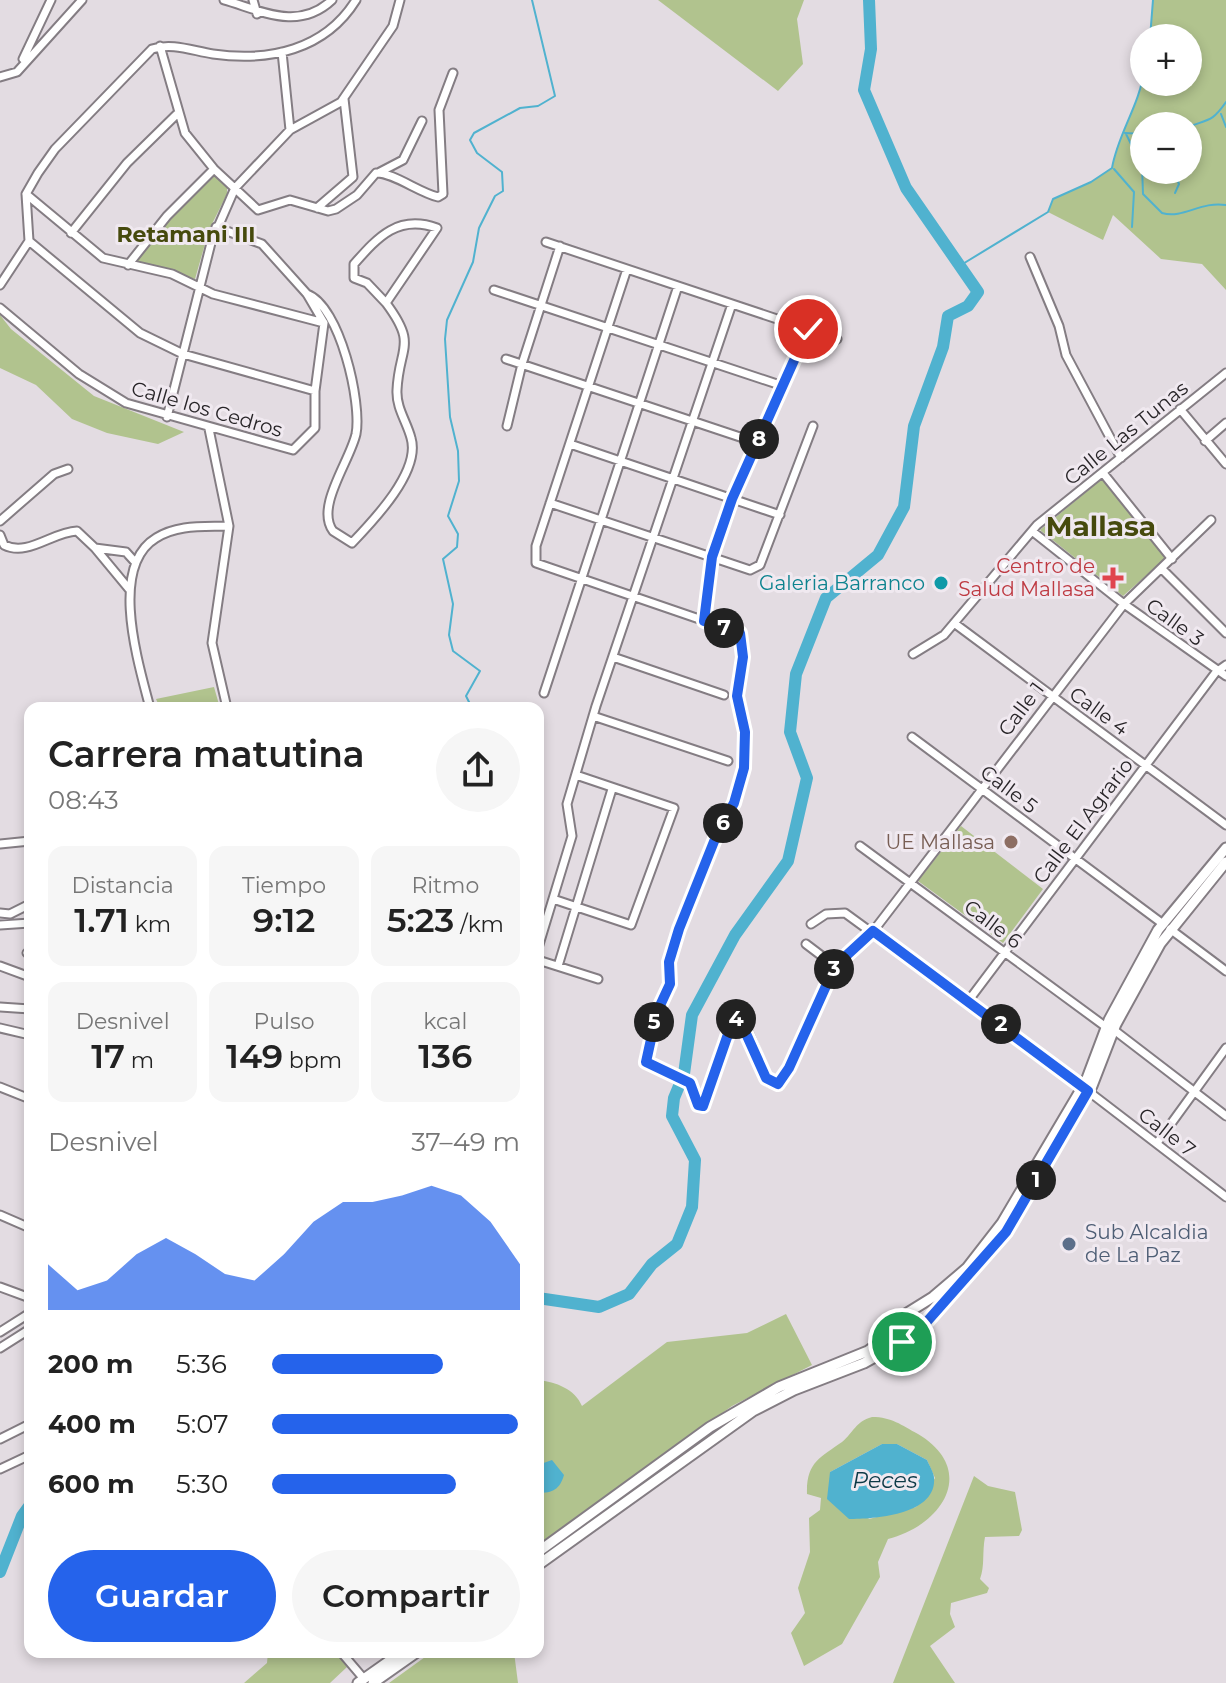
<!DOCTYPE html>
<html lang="es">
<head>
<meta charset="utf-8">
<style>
	:root { --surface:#fff; --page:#f6f6f6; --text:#222; --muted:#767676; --accent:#2563eb }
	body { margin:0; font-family:Montserrat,sans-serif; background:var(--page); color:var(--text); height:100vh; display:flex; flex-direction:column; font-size:30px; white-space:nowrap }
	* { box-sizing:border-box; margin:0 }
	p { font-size:26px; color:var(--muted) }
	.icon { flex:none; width:44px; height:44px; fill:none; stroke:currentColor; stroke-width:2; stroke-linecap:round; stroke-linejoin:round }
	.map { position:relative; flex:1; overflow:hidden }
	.drawer { position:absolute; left:24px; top:702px; width:520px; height:956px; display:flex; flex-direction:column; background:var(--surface); border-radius:16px; box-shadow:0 4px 12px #0003 }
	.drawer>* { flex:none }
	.controls { position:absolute; left:1130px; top:24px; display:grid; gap:16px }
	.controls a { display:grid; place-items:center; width:72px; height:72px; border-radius:50%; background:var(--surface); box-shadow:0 4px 12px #0003; font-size:40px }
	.pin { position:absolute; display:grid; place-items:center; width:68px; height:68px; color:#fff; margin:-34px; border:4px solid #fff; border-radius:50%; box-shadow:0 2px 8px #0007 }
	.km { position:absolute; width:40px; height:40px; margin:-20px; border-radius:50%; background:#222; color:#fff; font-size:22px; line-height:40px; text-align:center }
	.round { display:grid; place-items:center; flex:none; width:84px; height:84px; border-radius:42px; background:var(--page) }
	.summary { display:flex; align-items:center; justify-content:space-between; height:136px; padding:0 24px }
	h1 { font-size:36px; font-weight:600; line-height:60px }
	.stats { display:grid; grid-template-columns:repeat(3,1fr); gap:12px; height:136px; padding:8px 24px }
	.stats div { display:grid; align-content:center; border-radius:16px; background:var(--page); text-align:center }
	.stats b { font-size:34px; font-weight:600 }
	.stats small { font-size:22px; font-weight:400 }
	.stats p { font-size:22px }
	.chart { height:224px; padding:16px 24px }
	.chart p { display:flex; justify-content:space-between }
	.chart svg { width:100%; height:144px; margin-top:8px; fill:var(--accent); opacity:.7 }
	.button { display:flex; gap:16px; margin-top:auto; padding:16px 24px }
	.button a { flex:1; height:92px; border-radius:48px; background:var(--accent); color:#fff; font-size:32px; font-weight:600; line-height:92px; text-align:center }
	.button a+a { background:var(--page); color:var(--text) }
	ul { padding:0 24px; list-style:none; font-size:26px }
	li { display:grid; grid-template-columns:128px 96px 1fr; align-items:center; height:60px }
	li i { height:20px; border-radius:10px; background:var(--accent) }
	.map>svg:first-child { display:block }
</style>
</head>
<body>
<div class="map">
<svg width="1226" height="1683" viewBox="0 0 1226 1683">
	<rect width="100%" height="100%" fill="#e3dce2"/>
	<path fill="#b1c38e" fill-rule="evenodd" d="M658,0H804L797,19L803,64L778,91Z
		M1153,0H1226V290L1202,264L1161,259L1113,215L1103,240L1048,212L1053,199L1091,182L1112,168C1118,133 1140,105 1144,70V82H1188V38H1150ZM1144,126H1188V170H1144Z
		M213,175L227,187V194L209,230L195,279L137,261L170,217Z
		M0,315L11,329L94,396L184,432L158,444L107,433L72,419L36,385L0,368Z
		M1102,479L1166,558L1123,596L1040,530Z
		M214,687L220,708H160L156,699Z
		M961,826L1043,889L1003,943L918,881Z
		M786,1314L812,1365L732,1406L538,1546V1380C556,1382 575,1389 582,1406L667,1342L747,1333Z
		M872,1417C892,1417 901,1425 918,1434C978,1470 943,1525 888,1539L878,1562L880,1577L842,1644L804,1666L791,1633L805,1613L798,1588L810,1552L809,1518L820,1510L821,1498L807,1494C806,1462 821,1457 842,1442C854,1432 855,1422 872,1417ZM882,1444H897L927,1460L935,1478L916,1507L869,1519L830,1472Z
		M974,1476L988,1486L1015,1492L1022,1530L1019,1536L985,1537C982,1552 985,1566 980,1579L989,1588L987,1593L951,1603L950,1614L955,1627L930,1646L955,1683H893Z
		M268,1652H335L347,1667L330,1683H244L267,1663Z
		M432,1652H514L518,1683H389Z"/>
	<path fill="#50b2cf" d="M882,1444H897L927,1460C929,1465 934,1473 934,1478C937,1515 874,1519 849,1519L827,1499L830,1472Z
		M552,1460L564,1475C560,1489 553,1493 538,1493V1465Z"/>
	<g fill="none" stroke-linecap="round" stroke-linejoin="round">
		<path stroke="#50b2cf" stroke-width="2" d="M1150,38L1153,0
			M1221,114L1226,127
			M1188,127C1209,119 1212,122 1226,102
			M1125,133L1144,134
			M1126,134L1142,166L1143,194L1162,213C1184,219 1200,201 1226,205
			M1114,169L1134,192L1132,227
			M1173,170L1179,184L1175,193
			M961,265L1048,212L1053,199L1091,182L1112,168C1118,133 1140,105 1144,70
			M472,708L466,696L480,671L453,651L449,635L453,604L443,559L457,547L458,534L448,516L459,481L458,451L450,417L445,339L447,320L473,262L479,228L495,196L503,191L502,172L477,153L470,140L474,133L520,108L538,106L555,96L532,0"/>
		<path stroke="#50b2cf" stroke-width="12" d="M538,1298L599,1307L629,1294L652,1264L677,1244L692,1207L695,1160L672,1116L674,1098L684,1074L692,1015L735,935L788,861L807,778L790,732L796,674L826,598L878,555L904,507L914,426L943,347L948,316L968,306L978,292L906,188L864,90L871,49L869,0
			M0,1572L22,1516L30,1505"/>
		<g stroke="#847d83" stroke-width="11">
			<path id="minor" d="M224,0C260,10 298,32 332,0
				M253,0L257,14
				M160,46L185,133L214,169L258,210L290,200L328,211L336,209L357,195L376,173C392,172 420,193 438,197L443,194L439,110L453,73
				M282,52L290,130
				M23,59L51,0
				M0,77L17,72L82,0
				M380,172L403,160L422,121
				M26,194L103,258L172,274L213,294L324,323
				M317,208L353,177L344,99
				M71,233L127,163L177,114
				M29,241L140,333L183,354L315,391
				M546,242L837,339
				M1030,257L1059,326L1066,355L1121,458
				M128,265L167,216L214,169
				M627,269L536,546V563L740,633L743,657L737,696L745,732L744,768L734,803L717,834L679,929L669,962L670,984L657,1012L646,1062L690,1083L700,1106L705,1105L736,1018L744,1022L769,1082H781L835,966L868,938L1124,604L1211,520
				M0,285L29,241L26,194L38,173L55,149L152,49C172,42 193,51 213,54C269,62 325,50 356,0
				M494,290L783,386
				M307,294C340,306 362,403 356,434C350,461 315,507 333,531L352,543C374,520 421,471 411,438C407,422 396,408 397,390C399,346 418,346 386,303L437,228C398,214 378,237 354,264V278L367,283L386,303
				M0,308L79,374L126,403L293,450L315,428V391L324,323L307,294L262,244L216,227
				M506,359L758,443
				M1180,409L1226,464
				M167,417L211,243L235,188L290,130L341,102L393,26L400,0
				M507,426L522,364L560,246
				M209,429L229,526L212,643L227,708
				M1205,441L1226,423
				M570,444L780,515
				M1103,473L1172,559
				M550,503L750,570L760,565L813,426
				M0,521L54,474L68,469
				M1032,531L1124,604L1226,676
				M0,535L4,545C28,557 52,532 77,531L95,548L126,552L135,562
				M95,548L129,589
				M1163,570L1226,633
				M704,621L712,557L732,499L808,329
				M954,623L1226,825
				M913,654L944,635L1037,525L1226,373
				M613,657L724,695
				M544,693L678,286
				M150,708C139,665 108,567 156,538C178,524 204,527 229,526
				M593,716L728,761
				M912,737L1163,924
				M0,844L30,841
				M860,846L1106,1027
				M553,899L631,925L674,808L576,775
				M0,913L10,914L30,904
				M811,924L826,914L845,913L1082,1086
				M0,925L30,923
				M1170,929L1226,971
				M806,944L835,966
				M538,948L572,836L567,804L596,706L732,304
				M27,953L30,951
				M538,960L598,979
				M0,966L30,977
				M558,966L612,789
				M969,1000L1216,672L1226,665
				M0,1007L30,1009
				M0,1028L30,1035
				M1114,1030L1226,1116
				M0,1087L30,1099
				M1088,1091L1226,1197
				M1157,1143L1226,1048
				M0,1215L30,1228
				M0,1287L30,1298
				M0,1332L30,1313
				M0,1348L30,1329
				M0,1439L30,1424
				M0,1469L30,1455
				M341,1652L364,1679"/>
		</g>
		<g stroke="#847d83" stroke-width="13">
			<path id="secondary" d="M538,1552L710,1427L779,1387L868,1351L883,1340L904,1315L933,1297L967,1268L1002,1223L1086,1081L1109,1020L1158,930L1226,848
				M538,1565L753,1411L794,1390L864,1363L916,1334L1006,1232L1092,1086L1116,1024L1160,944L1226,862
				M358,1683L402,1652
				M373,1683L417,1652"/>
		</g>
		<use href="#minor" stroke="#fff" stroke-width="7"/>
		<use href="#secondary" stroke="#fff" stroke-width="9"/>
	</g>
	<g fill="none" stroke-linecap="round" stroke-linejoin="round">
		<g stroke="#fff" stroke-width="16">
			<path id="route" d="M808,329L732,499L712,557L704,621L740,633L743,657L737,696L745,732L744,768L734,803L717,834L679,929L669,962L670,984L657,1012L646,1062L690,1083L698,1105L703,1106L733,1020L739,1018L766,1078L778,1084L789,1068L835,966L873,931L1088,1091L1006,1232L916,1334L902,1342"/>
		</g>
		<use href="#route" stroke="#2563eb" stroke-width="10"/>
	</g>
	<path fill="#e0444e" stroke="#f0e9f0" stroke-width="3" d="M1109 566h8v8h8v8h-8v8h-8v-8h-8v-8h8z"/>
	<circle fill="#0f9aa8" stroke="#f0e9f0" stroke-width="3" cx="941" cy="583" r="8"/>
	<circle fill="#8d6e63" stroke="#f0e9f0" stroke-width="3" cx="1011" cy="842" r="8"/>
	<circle fill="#5c6f8a" stroke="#f0e9f0" stroke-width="3" cx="1069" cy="1244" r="8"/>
	<g text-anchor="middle" stroke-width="6" stroke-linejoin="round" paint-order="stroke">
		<g font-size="20" fill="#282528" stroke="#f0e9f0">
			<text transform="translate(207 409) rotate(16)" y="7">Calle los Cedros</text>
			<text transform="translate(1126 433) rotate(-39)" y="7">Calle Las Tunas</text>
			<text transform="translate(1175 622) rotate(36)" y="7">Calle 3</text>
			<text transform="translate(1021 709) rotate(-53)" y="7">Calle 1</text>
			<text transform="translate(1099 711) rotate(36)" y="7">Calle 4</text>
			<text transform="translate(1009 789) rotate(37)" y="7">Calle 5</text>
			<text transform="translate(1083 821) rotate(-53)" y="7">Calle El Agrario</text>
			<text transform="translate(993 924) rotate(37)" y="7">Calle 6</text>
			<text transform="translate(1167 1132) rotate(38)" y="7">Calle 7</text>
		</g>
		<g font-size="20" fill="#be3a42" stroke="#f0e9f0" text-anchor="end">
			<text x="1095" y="573">Centro de<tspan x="1095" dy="23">Salud Mallasa</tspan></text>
		</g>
		<g font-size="20" fill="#0d838f" stroke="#f0e9f0" text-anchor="end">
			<text x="925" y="590">Galeria Barranco</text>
		</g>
		<g font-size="20" fill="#785e54" stroke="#f0e9f0" text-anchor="end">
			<text x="995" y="849">UE Mallasa</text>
		</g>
		<g font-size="20" fill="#4e5e75" stroke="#f0e9f0" text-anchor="start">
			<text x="1085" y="1239">Sub Alcaldia<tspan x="1085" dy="23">de La Paz</tspan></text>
		</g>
		<g font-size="22" font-weight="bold" fill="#464a0d" stroke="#f0e9f0">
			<text x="186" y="242">Retamani III</text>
		</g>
		<g font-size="22" font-style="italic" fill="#0c3946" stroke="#f0e9f0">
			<text x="885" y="1488">Peces</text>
		</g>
		<g font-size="28" font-weight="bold" fill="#464a0d" stroke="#f0e9f0">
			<text x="1101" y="536">Mallasa</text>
		</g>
	</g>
</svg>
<div class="controls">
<a>+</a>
<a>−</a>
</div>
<div class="pin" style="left:902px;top:1342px;background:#1e9e55"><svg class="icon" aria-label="arrive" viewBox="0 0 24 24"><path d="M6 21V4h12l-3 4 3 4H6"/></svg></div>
<div class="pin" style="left:808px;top:329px;background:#d93025"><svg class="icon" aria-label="check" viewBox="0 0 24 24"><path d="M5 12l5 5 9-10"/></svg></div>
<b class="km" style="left:1036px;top:1180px">1</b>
<b class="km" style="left:1001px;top:1024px">2</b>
<b class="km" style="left:834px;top:969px">3</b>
<b class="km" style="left:736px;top:1019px">4</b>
<b class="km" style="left:654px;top:1022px">5</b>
<b class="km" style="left:723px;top:823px">6</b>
<b class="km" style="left:724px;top:628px">7</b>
<b class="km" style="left:759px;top:439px">8</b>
<section class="drawer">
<div class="summary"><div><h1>Carrera matutina</h1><p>08:43</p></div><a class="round"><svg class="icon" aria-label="share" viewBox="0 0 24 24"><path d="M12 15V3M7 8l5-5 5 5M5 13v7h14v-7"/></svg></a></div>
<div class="stats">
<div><p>Distancia</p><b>1.71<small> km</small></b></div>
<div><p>Tiempo</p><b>9:12</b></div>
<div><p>Ritmo</p><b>5:23<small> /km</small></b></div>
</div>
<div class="stats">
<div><p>Desnivel</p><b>17<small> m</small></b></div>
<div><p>Pulso</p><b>149<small> bpm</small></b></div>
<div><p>kcal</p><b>136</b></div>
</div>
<div class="chart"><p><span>Desnivel</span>37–49 m</p>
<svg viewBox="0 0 160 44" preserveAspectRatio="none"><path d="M0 44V30L10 38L20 35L30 27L40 22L50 27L60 33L70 35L80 27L90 17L100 11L110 11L120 9L130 6L140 9L150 17L160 30V44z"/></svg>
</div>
<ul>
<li><b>200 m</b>5:36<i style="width:69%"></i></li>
<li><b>400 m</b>5:07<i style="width:99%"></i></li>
<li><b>600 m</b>5:30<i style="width:74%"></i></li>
</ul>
<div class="button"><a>Guardar</a><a>Compartir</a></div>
</section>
</div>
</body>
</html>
